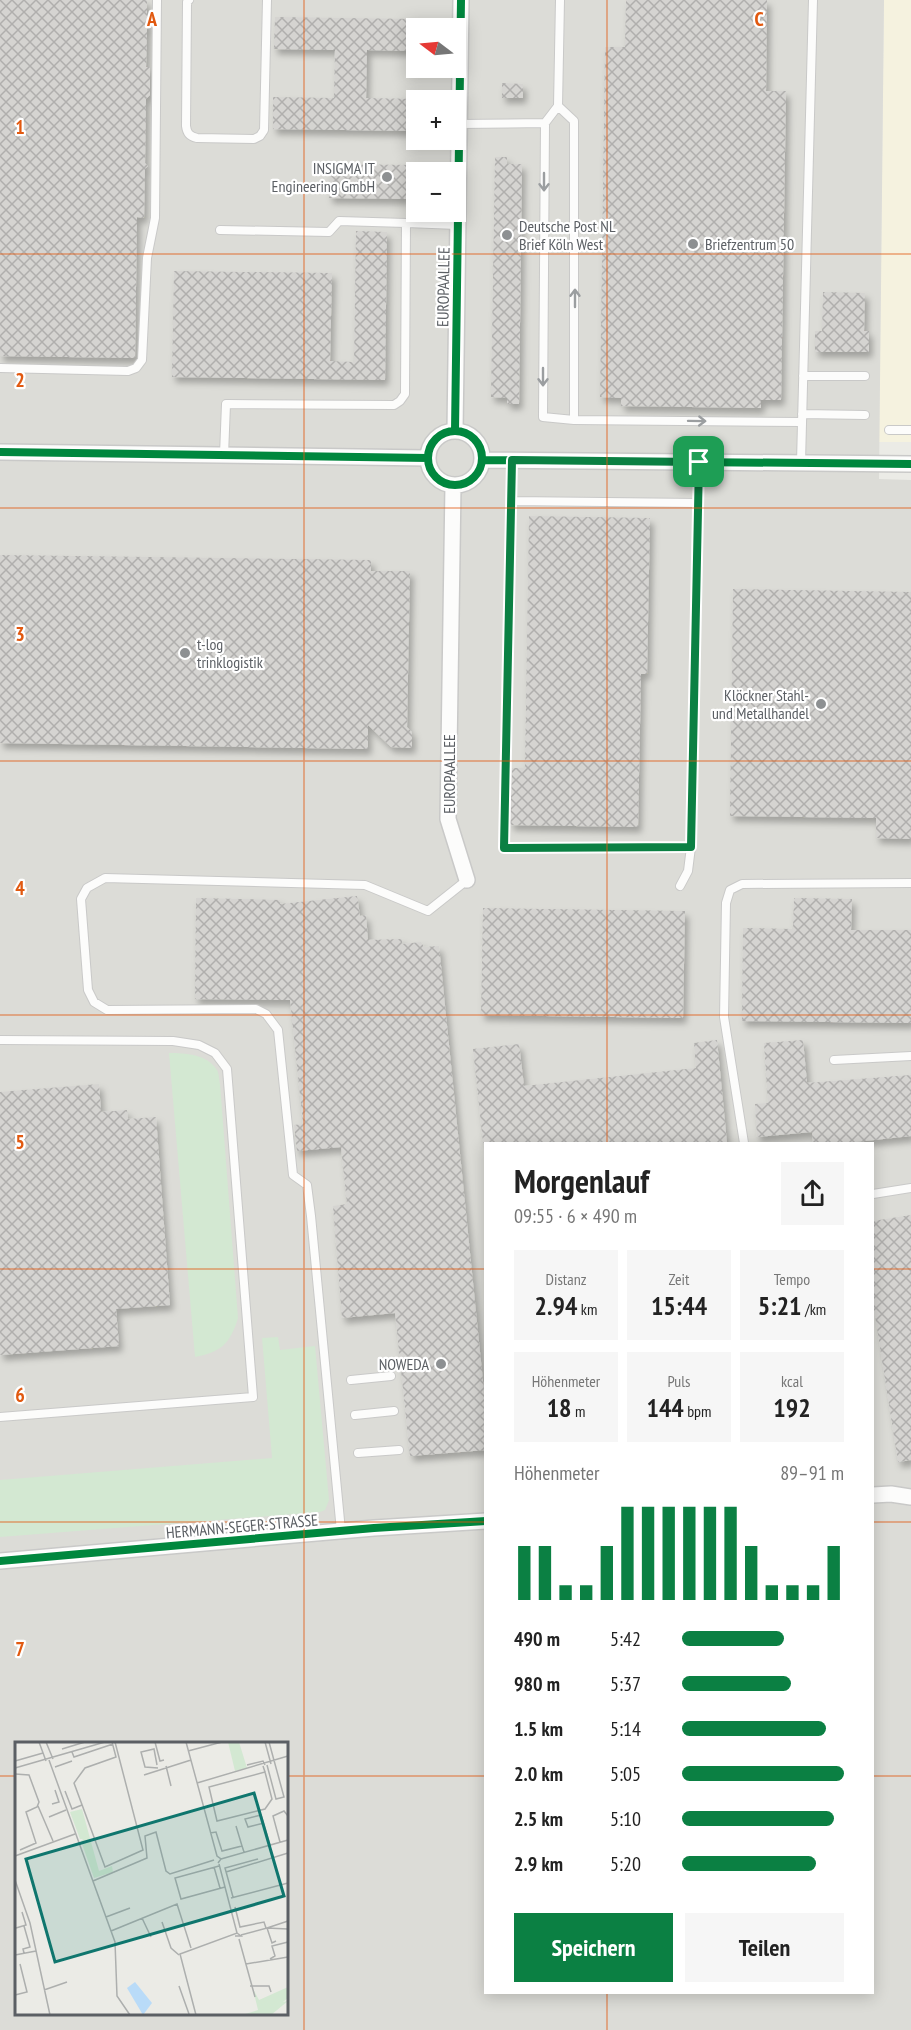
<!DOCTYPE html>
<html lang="de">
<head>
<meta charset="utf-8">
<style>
	:root { --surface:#fff; --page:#f6f6f6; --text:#222; --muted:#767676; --accent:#0b8043 }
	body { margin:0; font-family:"PT Sans Narrow",sans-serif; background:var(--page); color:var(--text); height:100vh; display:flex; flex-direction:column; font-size:22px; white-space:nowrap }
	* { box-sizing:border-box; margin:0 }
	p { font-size:20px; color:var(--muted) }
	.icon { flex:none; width:33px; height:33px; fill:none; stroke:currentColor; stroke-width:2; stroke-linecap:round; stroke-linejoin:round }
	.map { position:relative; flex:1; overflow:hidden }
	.side { position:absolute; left:484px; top:1142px; width:390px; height:852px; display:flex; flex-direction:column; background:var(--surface); border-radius:0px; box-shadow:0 3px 15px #0003 }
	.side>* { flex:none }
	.needle { width:39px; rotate:286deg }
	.controls { position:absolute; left:406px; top:18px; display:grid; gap:12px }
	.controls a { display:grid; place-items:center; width:60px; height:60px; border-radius:0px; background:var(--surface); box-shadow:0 3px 15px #0003; font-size:30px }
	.pin { position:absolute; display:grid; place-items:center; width:51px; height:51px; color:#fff; margin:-26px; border-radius:12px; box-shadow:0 3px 9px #0006 }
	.round { display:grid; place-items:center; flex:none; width:63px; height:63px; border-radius:0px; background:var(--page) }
	.overview { display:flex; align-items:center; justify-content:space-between; height:102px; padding:0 30px }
	h1 { font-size:33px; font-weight:700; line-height:45px }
	.figures { display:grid; grid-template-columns:repeat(3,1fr); gap:9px; height:102px; padding:6px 30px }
	.figures div { display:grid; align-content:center; border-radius:0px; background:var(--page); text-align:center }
	.figures b { font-size:26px; font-weight:700 }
	.figures small { font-size:16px; font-weight:400 }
	.figures p { font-size:16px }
	.chart { height:168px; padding:12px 30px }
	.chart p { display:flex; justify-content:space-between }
	.chart svg { width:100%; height:108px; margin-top:6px; stroke:var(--accent); stroke-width:6 }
	.button { display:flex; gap:12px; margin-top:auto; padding:12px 30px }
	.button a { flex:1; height:69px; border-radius:0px; background:var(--accent); color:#fff; font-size:24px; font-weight:700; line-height:69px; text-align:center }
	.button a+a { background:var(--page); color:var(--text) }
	ul { padding:0 30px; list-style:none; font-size:20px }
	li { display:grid; grid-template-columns:96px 72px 1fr; align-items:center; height:45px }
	li i { height:15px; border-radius:8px; background:var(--accent) }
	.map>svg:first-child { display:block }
</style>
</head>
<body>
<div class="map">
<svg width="911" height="2030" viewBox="0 0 911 2030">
	<defs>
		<pattern id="building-cross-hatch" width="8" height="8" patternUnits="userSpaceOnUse" patternTransform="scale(1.5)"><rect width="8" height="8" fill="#d5d4d1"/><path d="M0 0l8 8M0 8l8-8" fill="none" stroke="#b0afad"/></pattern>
		<filter id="shadow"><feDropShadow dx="3.5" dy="5.5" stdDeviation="3" flood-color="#0004"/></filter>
	</defs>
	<rect width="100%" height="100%" fill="#ebebe6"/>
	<path fill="#f5f2df" d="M884,0H911V442H879Z"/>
	<path fill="#dcdcd7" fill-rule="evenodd" d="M0,0H884L879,479L911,480V2030H0ZM417,28H456V68H417ZM417,100H456V140H417ZM417,172H456V212H417ZM486,1143H873V1992H486ZM16,1744H286V2014H16Z"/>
	<path fill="#d3e8d2" d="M169,1053C185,1053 207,1054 217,1070C219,1073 219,1080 220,1084L238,1318C230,1344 221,1352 195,1357Z
		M278,1337L280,1350L315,1346L329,1500L325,1510L320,1512L0,1537V1480L272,1458L262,1338Z"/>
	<path fill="url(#building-cross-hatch)" filter="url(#shadow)" d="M0,0H147V24L150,27L147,29L146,67H150V95L146,99L145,163L148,166L145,169L144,218L137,217L135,358L0,356Z
		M626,0H767L766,91H786L781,400H761V408L621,406V398L600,397L605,47H625Z
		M275,17L417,19V51L367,50L366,98L417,99V131L273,129V97L334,98L335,50L274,49Z
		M502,83L523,84V98H502Z
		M495,157H507V164H522L519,404H507V398L491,397Z
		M330,164L414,165L413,189H407L406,199L329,198Z
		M356,231L387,232L385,380L172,377L174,271L332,273L330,361L354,362Z
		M823,292L865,293L864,331H869V352H815V331H822Z
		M529,516L650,518L647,674H641L638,827L510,825L512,768H525Z
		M0,555L371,560V571H410L407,727L412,732V748L391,747L368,725V749L0,743Z
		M733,589L911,592V839L876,838V818L730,816Z
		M357,896L360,916L366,915L368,940L402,939V944L421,942L424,947L439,946L486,1411V1450L410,1456L395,1313L342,1318L333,1206L347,1204L341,1147L297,1151L294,1125L303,1124L290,1000L195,999L196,898L280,900V904Z
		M794,898L852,899L851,930H911V1023L742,1021L743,928L793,929Z
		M483,908L685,911L683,1018L481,1015Z
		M717,1040L727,1143H483L473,1049L519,1044L524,1086L696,1068L694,1043Z
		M803,1040L807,1083L911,1075V1136L846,1143H813L812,1132L757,1137L755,1104L768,1103L764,1043Z
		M99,1084L101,1112L127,1110L128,1119L156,1117L170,1305L116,1309L119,1346L0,1355V1092Z
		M911,1215V1460L898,1462L873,1303V1221Z"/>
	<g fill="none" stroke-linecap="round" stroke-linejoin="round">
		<g stroke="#c9c9c8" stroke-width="10">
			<path id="service" d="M189,0L187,2L186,126C187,133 189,136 197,138L254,139L260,136L264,130L267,0
				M558,106L574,121V420
				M545,123L543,417L574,420L802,422
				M459,124L545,123L558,106L560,0
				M220,230L329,232L339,221L406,223
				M0,368L128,371L136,368L142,360L147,258L155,218L157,0
				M803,376H865
				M802,414L865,415
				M889,430H911
				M224,455L226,404L394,405L400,401L405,394L406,223L458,225
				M512,460L504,848L691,847L699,462
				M801,462L813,0
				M511,501L698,503
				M680,886L688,871L691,847
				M0,1040L173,1041L199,1045L215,1053L227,1069L253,1397L0,1417
				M834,1060L911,1056
				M744,1143L724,1017L726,903L730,890L742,884L911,883
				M873,1194L911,1188
				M351,1380L391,1376
				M355,1415L394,1411
				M358,1453L399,1450
				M341,1531L311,1216L307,1185L293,1175L278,1030L266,1014L256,1009L107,1010L94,1002L88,990L81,899L87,888L105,878L365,885L428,911L467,880"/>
		</g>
		<g stroke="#c9c9c8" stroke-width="18">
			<path id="minor" d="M455,431L461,0
				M428 458a27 27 0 1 1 54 0a27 27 0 1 1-54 0Z
				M0,452L428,458
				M482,460L911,464
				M453,485L448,819L467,880
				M873,1495L891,1494L911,1497
				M0,1561L374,1528L486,1521"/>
		</g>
		<use href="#service" stroke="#fcfcfb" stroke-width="8"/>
		<use href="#minor" stroke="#fcfcfb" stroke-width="15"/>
		<g stroke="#fff" stroke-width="11">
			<path id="cycleway" d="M455,431L461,0
				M428 458a27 27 0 1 1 54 0a27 27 0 1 1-54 0Z
				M0,452L428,458
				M482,460L911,464
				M0,1561L374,1528L486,1521"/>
		</g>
		<use href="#cycleway" stroke="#00873e" stroke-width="8"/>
	</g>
	<defs><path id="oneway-shaft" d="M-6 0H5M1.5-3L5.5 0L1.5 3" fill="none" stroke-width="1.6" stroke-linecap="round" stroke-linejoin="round" transform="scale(1.5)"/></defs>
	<g stroke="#9b9ea0">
		<use href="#oneway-shaft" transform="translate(544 182) rotate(90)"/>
		<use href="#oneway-shaft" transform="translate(575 298) rotate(-90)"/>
		<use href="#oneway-shaft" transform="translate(543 377) rotate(90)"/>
		<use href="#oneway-shaft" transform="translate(697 421) rotate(1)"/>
	</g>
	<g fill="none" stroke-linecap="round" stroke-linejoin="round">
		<g stroke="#fff" stroke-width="12">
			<path id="route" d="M512,460L699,462L691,847L504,848Z"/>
		</g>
		<use href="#route" stroke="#0b8043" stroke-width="8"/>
	</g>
	<path fill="none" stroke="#e15910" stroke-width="1.5" stroke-opacity="0.55" d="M304,0V2030M607,0V1143M0,254H911M0,508H911M0,761H911M0,1015H911M0,1269H486M873,1269H911M0,1522H486M873,1522H911M0,1776H16M286,1776H486M873,1776H911M607,1992V2030"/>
	<g fill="#8d9092" stroke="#fff" stroke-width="2">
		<circle cx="387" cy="177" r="6"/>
		<circle cx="507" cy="235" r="6"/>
		<circle cx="693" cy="244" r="6"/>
		<circle cx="185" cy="653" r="6"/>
		<circle cx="821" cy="704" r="6"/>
		<circle cx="441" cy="1364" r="6"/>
	</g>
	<g text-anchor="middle" stroke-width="4.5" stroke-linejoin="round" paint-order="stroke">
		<g font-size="16" fill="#5b5f64" stroke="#fff" text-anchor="end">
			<text x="375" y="174">INSIGMA IT<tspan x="375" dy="18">Engineering GmbH</tspan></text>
			<text x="519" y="232" text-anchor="start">Deutsche Post NL<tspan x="519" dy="18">Brief Köln West</tspan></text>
			<text x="705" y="250" text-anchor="start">Briefzentrum 50</text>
			<text x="197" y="650" text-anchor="start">t-log<tspan x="197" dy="18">trinklogistik</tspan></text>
			<text x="809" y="701">Klöckner Stahl-<tspan x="809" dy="18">und Metallhandel</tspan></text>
			<text x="429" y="1370">NOWEDA</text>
		</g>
		<g font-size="16" fill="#5b5f64" stroke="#fff">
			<text transform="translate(443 287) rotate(-89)" y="6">EUROPAALLEE</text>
			<text transform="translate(449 774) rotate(-90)" y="6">EUROPAALLEE</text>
			<text transform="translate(242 1526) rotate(-5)" y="6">HERMANN-SEGER-STRASSE</text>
		</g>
	</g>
	<g transform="translate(15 1742)">
		<rect width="273" height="273" fill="#ebebe6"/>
		<path d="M213,0H224L232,26L220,29ZM67,67L84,129L97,124L98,130L79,136L66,99L68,97H65L55,70ZM273,245V256L268,260L273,259L256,273H227L243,268L238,247L244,258Z" fill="#d3e8d2"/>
		<path d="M120,240L137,261L128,273L112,246Z" fill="#b9dbf8"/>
		<path fill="none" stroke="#adafae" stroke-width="1.5" d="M24,0L31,19M31,0L38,17M97,0L101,15L70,26L59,41L90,125L128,108L100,0M140,0L145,19L149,18M171,0L202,114L206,117L203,121M250,0L256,22M47,7L70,0M173,9L207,0M57,10L59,15L98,2M34,18L100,200L102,254L115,273M0,19L28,11M142,23L139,7L126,10L130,25L143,26M232,23L248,19L250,23M252,23L261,57L269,55L254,0M151,24L156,44M248,24L250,30L194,45L202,79L250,67L257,57L250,30M40,25L57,19M0,26L90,0M0,32L14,33L24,60L22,65L11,70L21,101L5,108M129,33L176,18M182,41L273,14M50,49L57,67L67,63M37,62L44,60L40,48M23,64L38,99M34,75L51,68M249,81L233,85L230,77L246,73L255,103M221,84L227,104M195,91L201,90L207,109L227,104L229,110M265,100L258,74L269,69L273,74M0,114L60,92M206,117L273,98M204,122L222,191M204,124L160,136L166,157L210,145M199,125L205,146M211,130L273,111M0,138L15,181L35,273M78,139L132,116L130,94L141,90L151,129L155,132L199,118M218,155L210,126L243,117M216,156L273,141M220,165L225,185L249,180L251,186M91,175L115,166M127,176L136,195M147,180L156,206L164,213M9,184L15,205L8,207L9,211M1,186L11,183L7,170M96,189L162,162L176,206M226,193L252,186L273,187M224,197L240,255M261,199L257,201L252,186L273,179M0,213L21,209M255,217L260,214L257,204L273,200M231,222L273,215M164,244L174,272M235,244H254L256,250M29,248L52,240M0,253L12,250L5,222M181,273L165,212L222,191L226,194H220"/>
		<path fill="#0f766e" fill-opacity="0.15" stroke="#0f766e" stroke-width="3" d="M239,51L269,154L40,220L11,117Z"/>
		<rect width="273" height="273" fill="none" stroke="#5b5f64" stroke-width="3"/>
	</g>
	<g font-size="20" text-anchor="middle" font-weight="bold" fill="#e15910" stroke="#fff" stroke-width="4.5" stroke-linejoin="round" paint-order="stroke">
		<text x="152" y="26">A</text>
		<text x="759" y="26">C</text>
		<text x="20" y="134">1</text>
		<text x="20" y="387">2</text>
		<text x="20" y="641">3</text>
		<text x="20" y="895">4</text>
		<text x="20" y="1149">5</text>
		<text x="20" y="1402">6</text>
		<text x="20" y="1656">7</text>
	</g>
</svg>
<div class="controls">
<a><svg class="needle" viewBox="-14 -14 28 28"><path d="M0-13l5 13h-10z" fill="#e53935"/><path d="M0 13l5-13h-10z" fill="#767676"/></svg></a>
<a>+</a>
<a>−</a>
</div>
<div class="pin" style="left:699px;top:462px;background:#1e9e55"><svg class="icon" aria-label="arrive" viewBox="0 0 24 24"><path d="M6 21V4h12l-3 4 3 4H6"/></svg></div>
<section class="side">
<div class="overview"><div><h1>Morgenlauf</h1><p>09:55 · 6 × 490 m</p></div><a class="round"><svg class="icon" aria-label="share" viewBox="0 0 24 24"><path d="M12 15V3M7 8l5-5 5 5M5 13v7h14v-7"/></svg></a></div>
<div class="figures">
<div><p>Distanz</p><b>2.94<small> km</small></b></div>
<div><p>Zeit</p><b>15:44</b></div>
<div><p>Tempo</p><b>5:21<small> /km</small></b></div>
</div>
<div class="figures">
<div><p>Höhenmeter</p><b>18<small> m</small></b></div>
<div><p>Puls</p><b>144<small> bpm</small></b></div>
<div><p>kcal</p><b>192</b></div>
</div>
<div class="chart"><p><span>Höhenmeter</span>89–91 m</p>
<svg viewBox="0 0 160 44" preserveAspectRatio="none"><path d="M5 44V22M15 44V22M25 44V38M35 44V38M45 44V22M55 44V6M65 44V6M75 44V6M85 44V6M95 44V6M105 44V6M115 44V22M125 44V38M135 44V38M145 44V38M155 44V22"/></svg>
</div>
<ul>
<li><b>490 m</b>5:42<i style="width:63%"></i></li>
<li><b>980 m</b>5:37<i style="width:67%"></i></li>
<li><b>1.5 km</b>5:14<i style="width:89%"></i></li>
<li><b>2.0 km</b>5:05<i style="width:100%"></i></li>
<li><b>2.5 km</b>5:10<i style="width:94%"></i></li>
<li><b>2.9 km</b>5:20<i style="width:83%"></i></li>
</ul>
<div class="button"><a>Speichern</a><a>Teilen</a></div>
</section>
</div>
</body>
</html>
